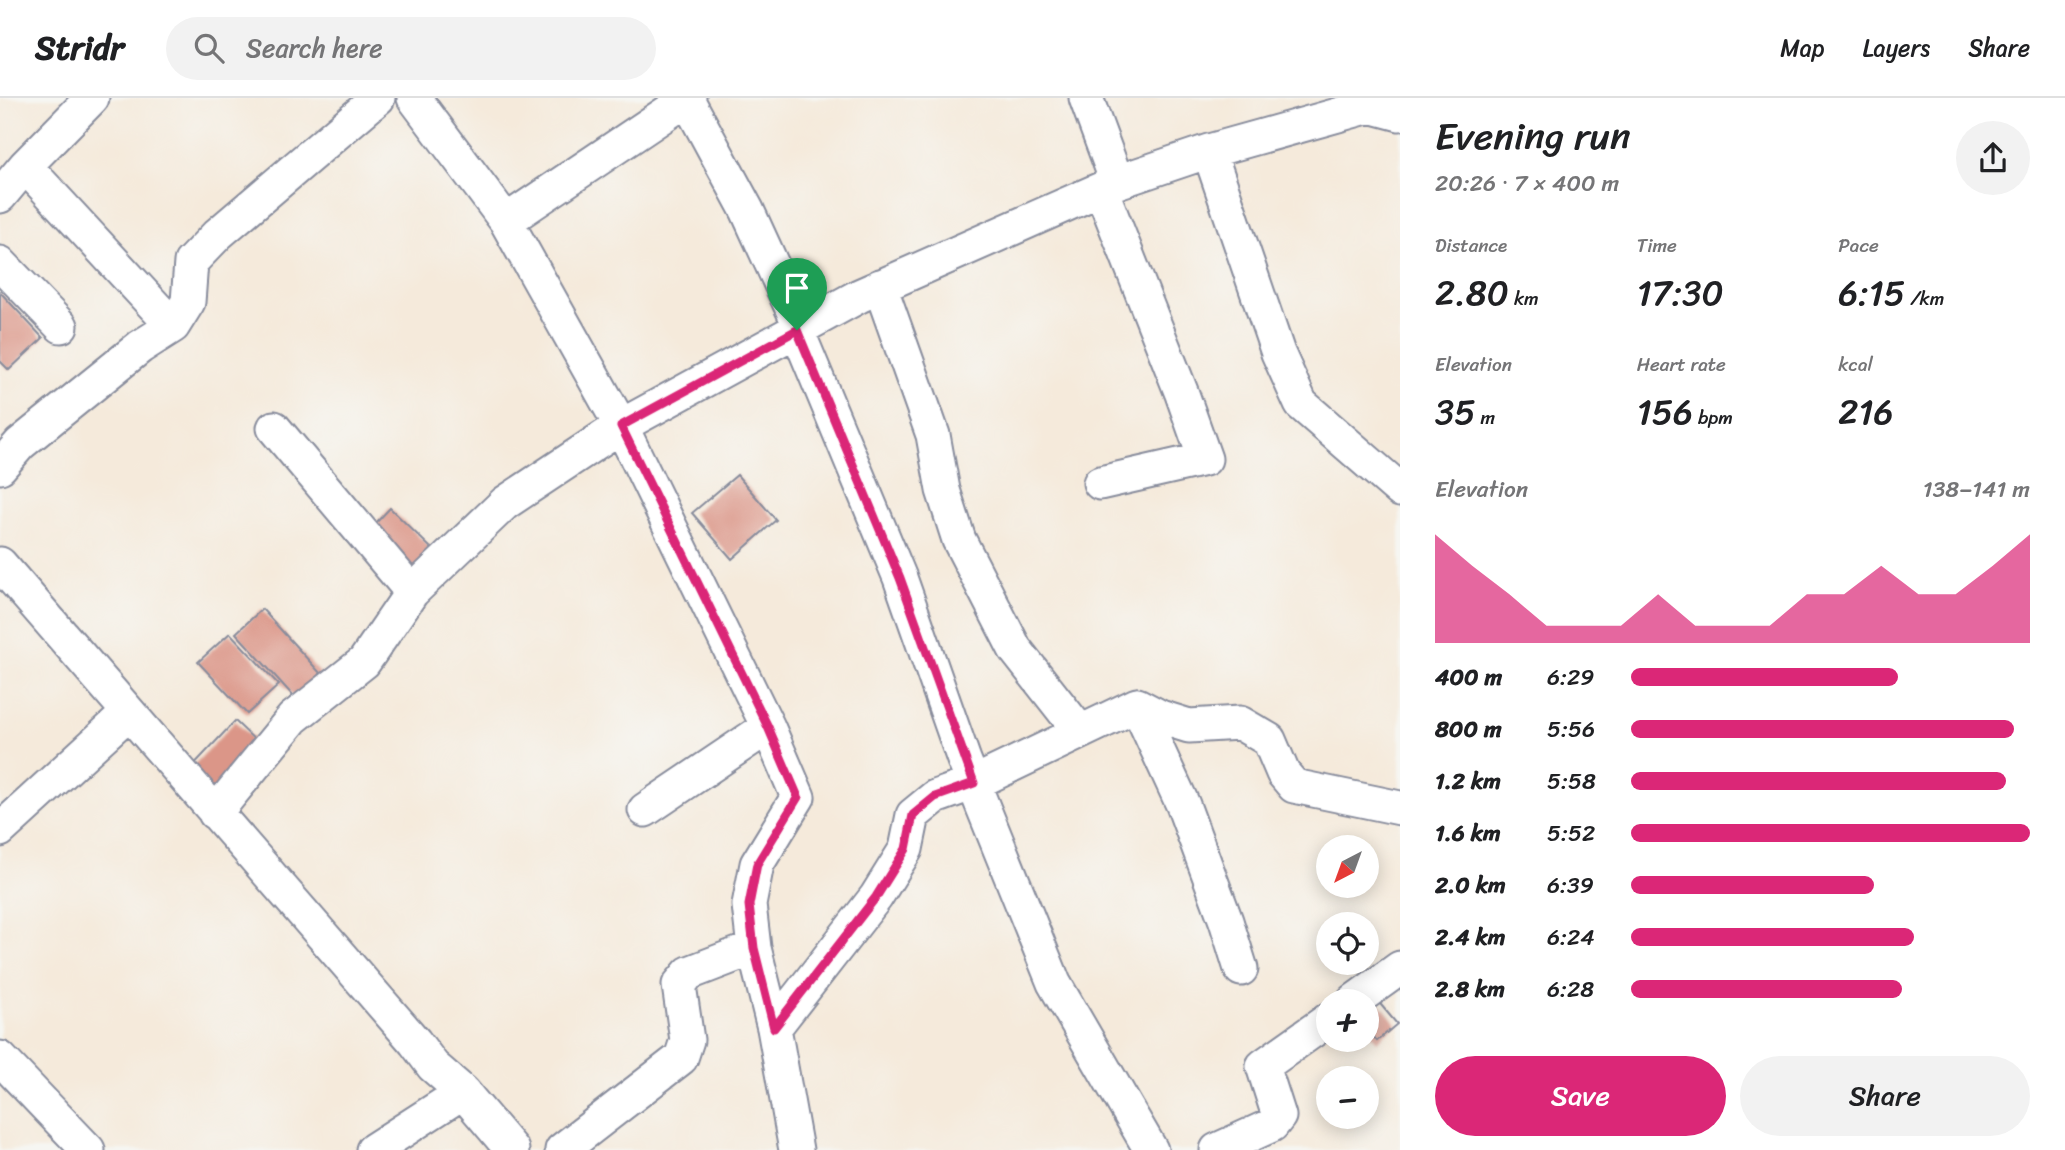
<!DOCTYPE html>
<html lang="en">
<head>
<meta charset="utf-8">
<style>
	:root { --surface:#fff; --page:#f2f2f2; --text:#202124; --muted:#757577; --line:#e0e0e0; --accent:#db2777 }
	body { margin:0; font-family:Sriracha,sans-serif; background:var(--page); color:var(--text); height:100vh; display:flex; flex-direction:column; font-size:26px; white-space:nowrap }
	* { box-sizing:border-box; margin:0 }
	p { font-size:23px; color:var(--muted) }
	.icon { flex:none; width:38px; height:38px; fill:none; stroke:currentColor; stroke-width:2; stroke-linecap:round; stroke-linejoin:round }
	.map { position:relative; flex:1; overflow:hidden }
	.side { display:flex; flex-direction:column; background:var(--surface); width:665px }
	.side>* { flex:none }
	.needle { width:46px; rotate:221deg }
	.tools { position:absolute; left:1316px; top:737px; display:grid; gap:14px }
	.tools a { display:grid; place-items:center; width:63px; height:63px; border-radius:50%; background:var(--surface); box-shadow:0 4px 18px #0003; font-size:35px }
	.pin { position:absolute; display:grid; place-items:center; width:60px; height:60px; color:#fff; margin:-72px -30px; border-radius:50% 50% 50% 0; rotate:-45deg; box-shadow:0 0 7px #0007 }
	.pin .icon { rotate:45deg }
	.round { display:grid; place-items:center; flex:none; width:74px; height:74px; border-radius:37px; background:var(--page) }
	.head { display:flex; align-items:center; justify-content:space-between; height:119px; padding:0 35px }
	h1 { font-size:38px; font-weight:600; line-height:52px }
	.metrics { display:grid; grid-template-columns:repeat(3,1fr); gap:10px; height:119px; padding:7px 35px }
	.metrics div { display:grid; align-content:center }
	.metrics b { font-size:35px; font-weight:600 }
	.metrics small { font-size:19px; font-weight:400 }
	.metrics p { font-size:19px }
	.chart { height:196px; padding:14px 35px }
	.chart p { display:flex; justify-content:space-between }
	.chart svg { width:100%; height:126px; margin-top:7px; fill:var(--accent); opacity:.7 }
	.action { display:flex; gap:14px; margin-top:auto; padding:14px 35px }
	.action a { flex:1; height:80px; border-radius:42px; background:var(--accent); color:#fff; font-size:28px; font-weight:600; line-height:80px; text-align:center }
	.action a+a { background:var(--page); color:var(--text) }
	ul { padding:0 35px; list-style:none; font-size:23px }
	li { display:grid; grid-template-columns:112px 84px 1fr; align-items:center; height:52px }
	li i { height:18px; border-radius:9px; background:var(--accent) }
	header { display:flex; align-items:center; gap:42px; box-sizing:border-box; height:98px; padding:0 35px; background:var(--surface); border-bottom:2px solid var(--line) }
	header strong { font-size:33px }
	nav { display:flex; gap:38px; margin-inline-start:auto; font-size:24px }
	.search { width:490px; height:63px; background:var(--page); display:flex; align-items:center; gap:18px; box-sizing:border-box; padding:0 24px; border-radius:38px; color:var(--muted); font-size:26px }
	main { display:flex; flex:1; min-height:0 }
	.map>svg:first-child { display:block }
</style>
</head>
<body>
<header>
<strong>Stridr</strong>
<div class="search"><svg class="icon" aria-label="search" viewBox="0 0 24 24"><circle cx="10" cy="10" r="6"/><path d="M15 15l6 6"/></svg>Search here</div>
<nav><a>Map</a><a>Layers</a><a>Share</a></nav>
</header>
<main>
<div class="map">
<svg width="1400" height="1052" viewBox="0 0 1400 1052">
	<rect width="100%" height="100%" fill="#f6f6f2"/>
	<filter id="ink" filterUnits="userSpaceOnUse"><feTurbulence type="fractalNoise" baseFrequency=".0143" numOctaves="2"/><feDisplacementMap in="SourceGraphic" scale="14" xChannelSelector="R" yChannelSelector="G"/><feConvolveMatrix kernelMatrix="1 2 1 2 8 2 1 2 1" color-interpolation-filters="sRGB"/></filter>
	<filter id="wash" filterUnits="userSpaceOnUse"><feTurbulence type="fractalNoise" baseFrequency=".00686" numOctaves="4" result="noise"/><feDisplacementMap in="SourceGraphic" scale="28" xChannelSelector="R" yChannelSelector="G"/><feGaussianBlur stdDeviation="1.57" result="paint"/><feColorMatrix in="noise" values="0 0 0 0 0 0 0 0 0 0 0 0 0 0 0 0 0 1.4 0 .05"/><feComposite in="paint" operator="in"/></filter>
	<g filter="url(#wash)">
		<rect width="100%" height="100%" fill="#f5eadb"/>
		<g id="blocks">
			<path fill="#db9688" d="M0,194L43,240L9,272L0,263Z
				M737,377L776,422L732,461L692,415Z
				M390,410L433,452L401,486L357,445Z
				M262,511L321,576L295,600L236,535Z
				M230,535L279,587L247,616L198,564Z
				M235,623L260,647L213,696L188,673Z
				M1371,895L1397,926L1377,943L1367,931V903Z"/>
		</g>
	</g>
	<g filter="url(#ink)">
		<use href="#blocks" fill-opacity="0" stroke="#888c9c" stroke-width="2"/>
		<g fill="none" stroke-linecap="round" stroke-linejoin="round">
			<g stroke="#888c9c" stroke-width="37">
				<path id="minor" d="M414,0L506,123L621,328L768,629L798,699L757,766L749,807L754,850L774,930L796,1052
					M1086,0L1117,84
					M687,1L747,112L801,230
					M1370,8L1400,16
					M1209,53L1278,255L1301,306L1400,392
					M25,68L173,228
					M0,98L25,68L92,0
					M506,123L689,0
					M0,165L61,228
					M880,188L933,337L943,392L959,442L1015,551L1074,626
					M797,232L900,480L964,662L1054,885L1151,1052
					M274,330L412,494
					M0,369L20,346L140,249L173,228L188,204L191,164L218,136L378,0
					M1100,385L1205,361L1182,296L1101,91
					M0,466L415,944L433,968L463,994L512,1052
					M1137,607L1183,707L1226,823L1241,871
					M645,712L768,629
					M215,715L293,620L364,564L412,494L505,405L621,328L859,198L1117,84L1209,53L1370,8L1368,0
					M0,732L128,615
					M1354,903L1400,870
					M774,930L876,799L906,751L913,717L935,699L974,685L1137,607L1160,619L1189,628L1240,625L1269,642L1283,675L1294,688L1400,710
					M0,960L88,1052
					M373,1052L463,994
					M562,1052L681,960L687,942L679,887L689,875L754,850
					M1217,1052L1272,1027L1279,1018L1263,968L1328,922"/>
			</g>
			<use href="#minor" stroke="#fff" stroke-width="33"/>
		</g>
	</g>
	<g fill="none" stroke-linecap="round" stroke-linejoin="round" filter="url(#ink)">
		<g stroke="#fff" stroke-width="14">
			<path id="route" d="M797,232L900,480L974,685L935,699L913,717L906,751L876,799L774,930L754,850L749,807L757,766L798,699L768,629L621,328Z"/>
		</g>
		<use href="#route" stroke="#db2777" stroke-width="9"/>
	</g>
</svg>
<div class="tools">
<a><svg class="needle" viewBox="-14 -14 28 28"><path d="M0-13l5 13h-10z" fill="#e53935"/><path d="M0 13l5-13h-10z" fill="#757577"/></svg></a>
<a><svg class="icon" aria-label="locate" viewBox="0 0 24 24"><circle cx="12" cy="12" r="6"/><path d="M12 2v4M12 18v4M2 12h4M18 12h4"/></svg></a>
<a>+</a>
<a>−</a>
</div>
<div class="pin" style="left:797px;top:232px;background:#1e9e55"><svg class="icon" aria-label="arrive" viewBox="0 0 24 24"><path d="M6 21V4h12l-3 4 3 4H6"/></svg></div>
</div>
<section class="side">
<div class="head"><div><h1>Evening run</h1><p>20:26 · 7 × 400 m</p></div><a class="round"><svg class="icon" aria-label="share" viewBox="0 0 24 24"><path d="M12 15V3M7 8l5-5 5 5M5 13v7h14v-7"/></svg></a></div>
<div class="metrics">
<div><p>Distance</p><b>2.80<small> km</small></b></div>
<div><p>Time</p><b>17:30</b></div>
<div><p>Pace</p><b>6:15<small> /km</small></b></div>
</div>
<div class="metrics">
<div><p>Elevation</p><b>35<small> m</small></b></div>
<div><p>Heart rate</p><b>156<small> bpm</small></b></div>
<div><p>kcal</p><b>216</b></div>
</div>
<div class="chart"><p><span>Elevation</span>138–141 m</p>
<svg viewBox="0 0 160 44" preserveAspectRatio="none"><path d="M0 44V6L10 17L20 27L30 38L40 38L50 38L60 27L70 38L80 38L90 38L100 27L110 27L120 17L130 27L140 27L150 17L160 6V44z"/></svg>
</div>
<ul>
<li><b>400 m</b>6:29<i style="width:67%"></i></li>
<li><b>800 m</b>5:56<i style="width:96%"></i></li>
<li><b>1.2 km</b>5:58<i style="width:94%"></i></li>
<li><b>1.6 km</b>5:52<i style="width:100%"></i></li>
<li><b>2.0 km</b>6:39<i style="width:61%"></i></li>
<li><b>2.4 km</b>6:24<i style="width:71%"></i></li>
<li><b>2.8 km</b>6:28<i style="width:68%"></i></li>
</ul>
<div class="action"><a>Save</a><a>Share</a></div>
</section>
</main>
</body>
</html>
